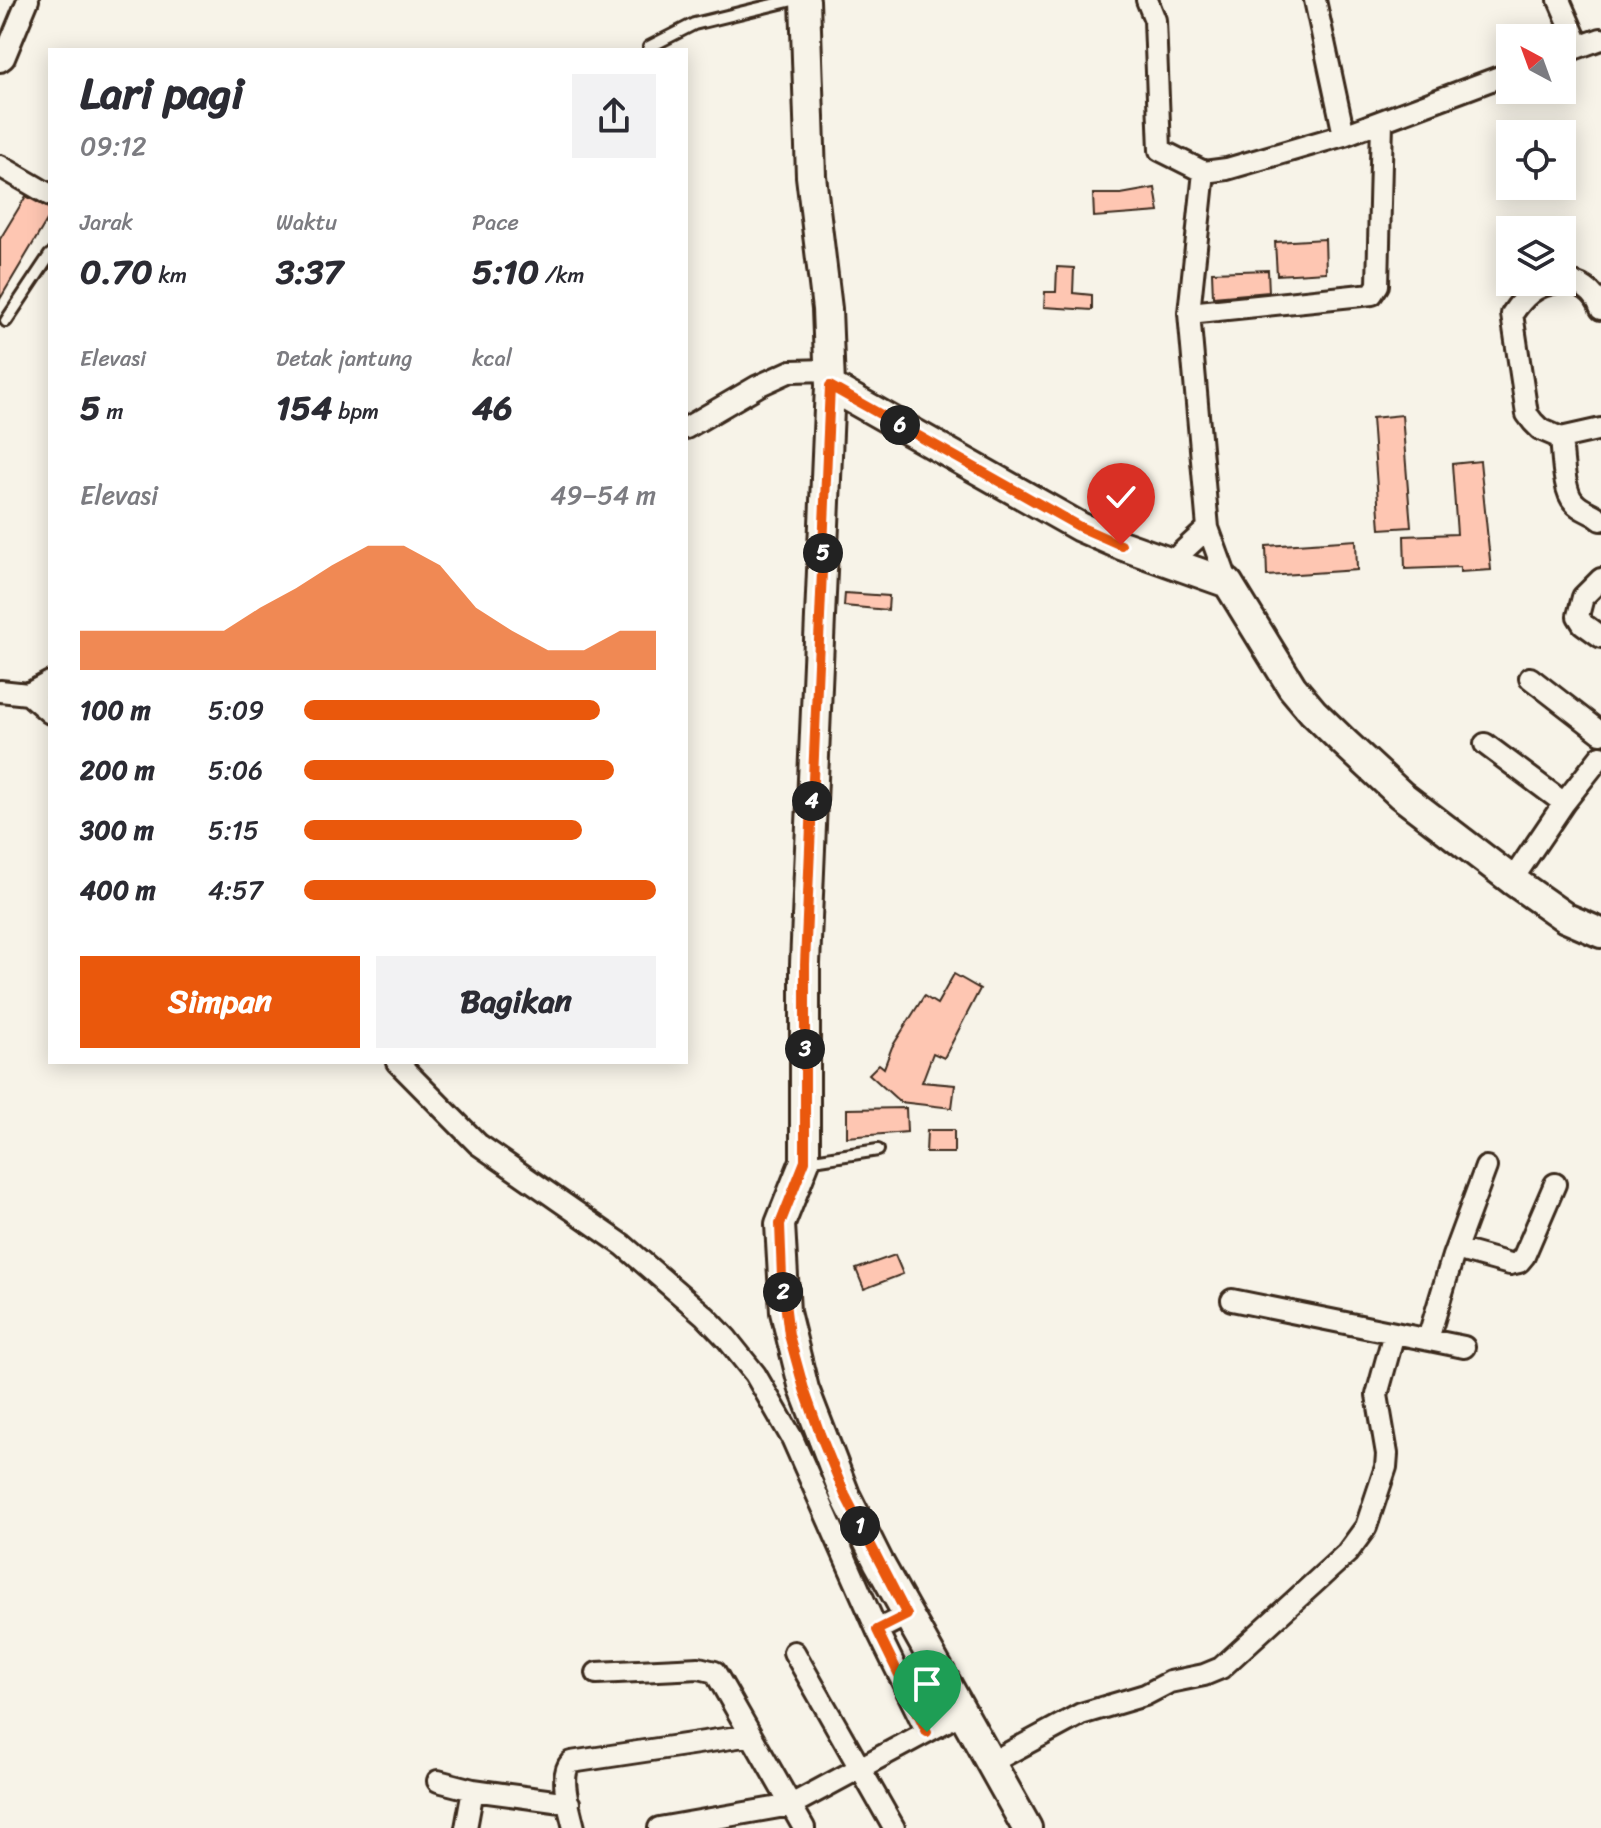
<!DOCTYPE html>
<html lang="id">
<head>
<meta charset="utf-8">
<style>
	:root { --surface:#fff; --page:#f2f2f3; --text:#2b2b33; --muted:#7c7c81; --accent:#ea580c }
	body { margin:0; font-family:Sriracha,sans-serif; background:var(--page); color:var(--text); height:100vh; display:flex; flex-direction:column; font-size:30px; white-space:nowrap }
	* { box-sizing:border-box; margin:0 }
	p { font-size:26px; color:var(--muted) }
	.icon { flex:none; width:44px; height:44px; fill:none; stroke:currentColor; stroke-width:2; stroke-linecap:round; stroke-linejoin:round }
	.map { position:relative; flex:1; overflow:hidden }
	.panel { position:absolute; left:48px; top:48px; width:640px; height:1016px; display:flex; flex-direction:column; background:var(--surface); border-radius:0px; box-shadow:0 4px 20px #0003 }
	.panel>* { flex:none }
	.needle { width:52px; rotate:319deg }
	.buttons { position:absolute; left:1496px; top:24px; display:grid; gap:16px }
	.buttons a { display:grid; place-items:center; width:80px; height:80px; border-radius:0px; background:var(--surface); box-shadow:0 4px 20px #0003; font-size:40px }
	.pin { position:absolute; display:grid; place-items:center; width:68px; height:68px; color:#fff; margin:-82px -34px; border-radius:50% 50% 50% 0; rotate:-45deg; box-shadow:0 0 8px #0007 }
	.pin .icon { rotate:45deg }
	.km { position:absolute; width:40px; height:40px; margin:-20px; border-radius:50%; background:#222; color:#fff; font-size:22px; line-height:40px; text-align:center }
	.round { display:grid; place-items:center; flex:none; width:84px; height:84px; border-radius:0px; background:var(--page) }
	.headline { display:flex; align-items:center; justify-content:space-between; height:136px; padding:0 32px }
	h1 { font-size:44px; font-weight:800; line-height:60px }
	.metrics { display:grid; grid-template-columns:repeat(3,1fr); gap:12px; height:136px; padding:8px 32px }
	.metrics div { display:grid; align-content:center }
	.metrics b { font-size:34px; font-weight:800 }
	.metrics small { font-size:22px; font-weight:400 }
	.metrics p { font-size:22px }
	.chart { height:224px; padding:16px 32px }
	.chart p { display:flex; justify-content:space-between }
	.chart svg { width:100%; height:144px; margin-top:8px; fill:var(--accent); opacity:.7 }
	.button { display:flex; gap:16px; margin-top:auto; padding:16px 32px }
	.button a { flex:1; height:92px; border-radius:0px; background:var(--accent); color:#fff; font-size:32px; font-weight:800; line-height:92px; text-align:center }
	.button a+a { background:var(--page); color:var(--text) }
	ul { padding:0 32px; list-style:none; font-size:26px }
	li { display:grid; grid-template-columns:128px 96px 1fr; align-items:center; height:60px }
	li i { height:20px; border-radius:10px; background:var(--accent) }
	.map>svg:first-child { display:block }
</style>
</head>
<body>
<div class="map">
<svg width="1601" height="1828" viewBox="0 0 1601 1828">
	<rect width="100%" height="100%" fill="#f7f3e8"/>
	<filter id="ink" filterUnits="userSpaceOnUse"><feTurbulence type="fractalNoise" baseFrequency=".0125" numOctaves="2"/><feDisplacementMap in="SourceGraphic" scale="16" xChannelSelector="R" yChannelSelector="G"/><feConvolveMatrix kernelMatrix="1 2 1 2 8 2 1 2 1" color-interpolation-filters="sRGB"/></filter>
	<g filter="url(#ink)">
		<path fill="#fec6b2" stroke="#3b2a1e" stroke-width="2" d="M1155,188L1159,212L1094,217L1093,194H1121Z
			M26,196L50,209V215L0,299V239Z
			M1325,239L1326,272L1277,275L1275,242Z
			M1057,267L1074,268L1073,293L1092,295V310L1044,307L1045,292H1056Z
			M1268,270L1269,292L1213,297L1212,272Z
			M1402,415L1411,527L1380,529L1372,418Z
			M1480,461L1491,570L1460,572V567L1405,569L1404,536L1457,534L1452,464Z
			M1356,540L1357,570L1267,576L1266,546Z
			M845,593L889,596L888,610L844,606Z
			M954,974L980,989L944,1058L933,1053L922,1082L955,1085L952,1108L900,1102L869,1074L879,1064L884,1068L892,1047L924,996L937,1004Z
			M906,1108L907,1132L847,1137V1109Z
			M927,1130H954V1153H926Z
			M895,1255L903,1274L864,1289L856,1269Z"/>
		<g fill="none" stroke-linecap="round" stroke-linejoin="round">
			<g stroke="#3b2a1e" stroke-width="16">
				<path id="lane" d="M649,47L694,24L793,0
					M6,321L50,255
					M807,1161L878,1150"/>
			</g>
			<g stroke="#3b2a1e" stroke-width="26">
				<path id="street" d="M1147,0L1155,20L1160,150L1204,172L1189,313L1208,528L1228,583
					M1315,0L1344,135
					M1559,0L1579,46
					M1562,53L1601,39
					M0,61L4,58L28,0
					M0,166L50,195
					M1204,172L1227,169L1344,135L1510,73
					M1562,281C1580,282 1595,291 1601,309
					M1557,282C1535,286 1524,296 1512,314L1527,414L1533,422L1540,429L1561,438L1601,429
					M1189,313L1372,294L1378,285L1382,122
					M686,428L758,386L791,371L829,370
					M1561,438C1563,454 1563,491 1574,502C1581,511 1593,512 1601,520
					M1170,563L1208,528
					M1601,579L1583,597L1578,616L1583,624L1601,637
					M1530,678L1601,733
					M0,691L28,694L50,682
					M28,694L50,713
					M1485,744L1564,803
					M1512,880L1564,803L1601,756
					M397,1062L478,1144L623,1245L705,1316L727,1339L755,1374L792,1438L877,1630
					M1456,1249L1510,1264L1519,1262L1524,1256L1555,1184
					M1232,1300L1464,1347
					M1428,1339L1453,1256L1486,1167
					M907,1615L877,1630L927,1732
					M794,1652L894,1828
					M597,1673L699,1668L715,1672L804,1828
					M992,1762L1081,1714L1145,1695L1170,1682L1204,1675L1221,1668L1347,1553L1366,1527L1386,1467L1387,1454L1377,1395L1394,1333
					M438,1781L473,1790
					M466,1828L473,1790L569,1803
					M574,1828C570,1810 558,1776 571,1762L751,1735
					M659,1828L791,1805L962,1713"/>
			</g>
			<g stroke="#3b2a1e" stroke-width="34">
				<path id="secondary" d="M805,0L811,176L827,309L830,386L805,964V1161L780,1224L785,1312L804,1389L845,1495L879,1563L1027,1828
					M830,386L1080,527L1121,545L1228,583L1292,687L1313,712L1345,743L1401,795L1512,880L1566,918L1601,933"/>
			</g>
			<use href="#lane" stroke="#f7f3e8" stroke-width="10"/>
			<use href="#street" stroke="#f7f3e8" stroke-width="20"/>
			<use href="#secondary" stroke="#f7f3e8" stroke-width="28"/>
		</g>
	</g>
	<g fill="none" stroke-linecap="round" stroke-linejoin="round" filter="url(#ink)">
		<g stroke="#fff" stroke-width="16">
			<path id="route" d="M927,1732L877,1630L907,1615L845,1495L820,1434L804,1389L789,1335L782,1278L780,1224L805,1161V964L830,386L1080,527L1121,545"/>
		</g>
		<use href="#route" stroke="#ea580c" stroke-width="10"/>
	</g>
</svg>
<div class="buttons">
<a><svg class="needle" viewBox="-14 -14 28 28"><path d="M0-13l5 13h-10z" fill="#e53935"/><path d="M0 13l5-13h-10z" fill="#7c7c81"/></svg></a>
<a><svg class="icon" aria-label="locate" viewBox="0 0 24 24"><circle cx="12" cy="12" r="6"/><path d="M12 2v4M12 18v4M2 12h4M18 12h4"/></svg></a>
<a><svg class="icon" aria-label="layers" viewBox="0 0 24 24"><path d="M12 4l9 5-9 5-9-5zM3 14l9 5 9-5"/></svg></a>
</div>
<div class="pin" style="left:927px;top:1732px;background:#1e9e55"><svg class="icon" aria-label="arrive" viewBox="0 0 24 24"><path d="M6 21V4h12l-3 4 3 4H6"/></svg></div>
<div class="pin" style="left:1121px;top:545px;background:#d93025"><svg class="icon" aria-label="check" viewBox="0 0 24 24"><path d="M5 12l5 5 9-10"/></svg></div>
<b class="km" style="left:860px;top:1526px">1</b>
<b class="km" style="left:783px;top:1292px">2</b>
<b class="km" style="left:805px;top:1049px">3</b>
<b class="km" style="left:812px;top:801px">4</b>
<b class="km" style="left:823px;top:553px">5</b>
<b class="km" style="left:900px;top:425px">6</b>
<section class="panel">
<div class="headline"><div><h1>Lari pagi</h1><p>09:12</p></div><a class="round"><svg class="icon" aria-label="share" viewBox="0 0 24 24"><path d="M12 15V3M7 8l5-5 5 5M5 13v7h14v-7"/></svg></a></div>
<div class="metrics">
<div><p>Jarak</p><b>0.70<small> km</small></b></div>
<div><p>Waktu</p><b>3:37</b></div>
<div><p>Pace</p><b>5:10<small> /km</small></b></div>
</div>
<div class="metrics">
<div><p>Elevasi</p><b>5<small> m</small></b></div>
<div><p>Detak jantung</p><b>154<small> bpm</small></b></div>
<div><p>kcal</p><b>46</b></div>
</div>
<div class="chart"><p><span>Elevasi</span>49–54 m</p>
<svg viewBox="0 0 160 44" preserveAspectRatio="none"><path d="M0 44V32L10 32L20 32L30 32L40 32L50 25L60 19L70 12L80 6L90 6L100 12L110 25L120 32L130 38L140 38L150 32L160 32V44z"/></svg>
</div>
<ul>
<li><b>100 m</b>5:09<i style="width:84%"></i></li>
<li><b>200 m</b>5:06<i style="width:88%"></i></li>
<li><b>300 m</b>5:15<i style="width:79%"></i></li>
<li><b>400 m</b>4:57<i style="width:100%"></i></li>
</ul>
<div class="button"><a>Simpan</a><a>Bagikan</a></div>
</section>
</div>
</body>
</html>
